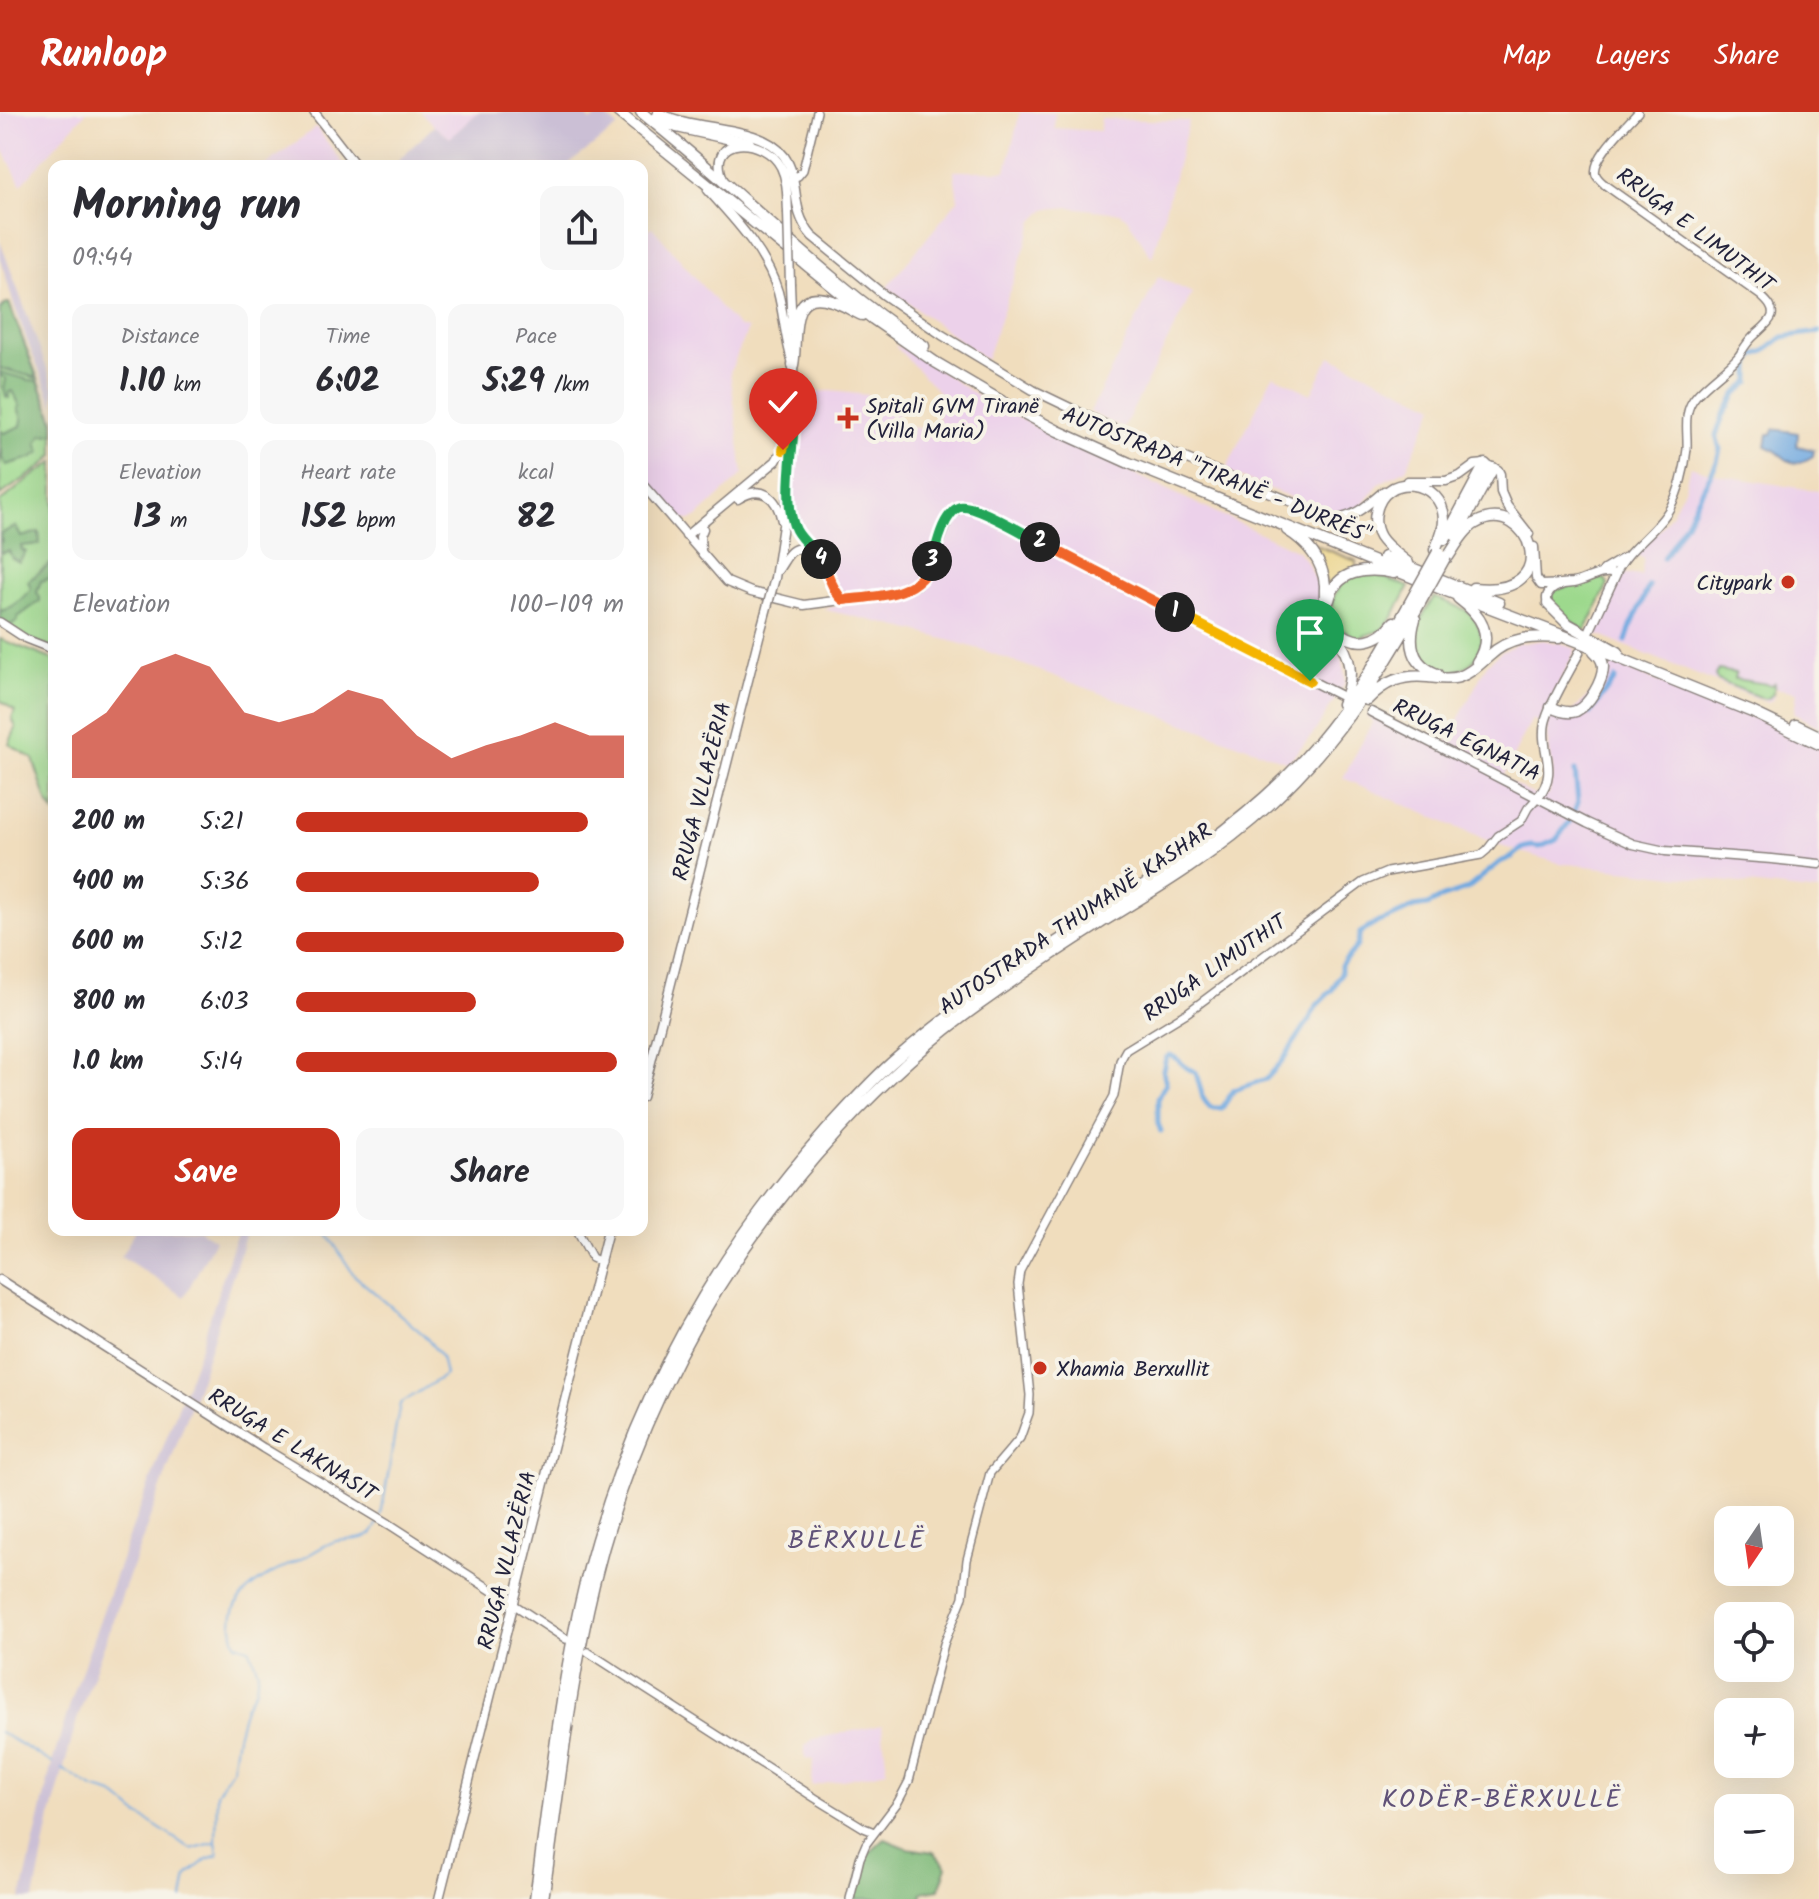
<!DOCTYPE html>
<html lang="en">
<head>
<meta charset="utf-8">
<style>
	:root { --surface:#fff; --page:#f7f7f7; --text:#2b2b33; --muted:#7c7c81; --accent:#c8321e }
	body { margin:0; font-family:Kalam,sans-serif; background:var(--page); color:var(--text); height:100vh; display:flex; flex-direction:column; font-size:30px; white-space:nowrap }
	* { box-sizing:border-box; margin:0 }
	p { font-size:26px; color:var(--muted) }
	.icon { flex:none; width:44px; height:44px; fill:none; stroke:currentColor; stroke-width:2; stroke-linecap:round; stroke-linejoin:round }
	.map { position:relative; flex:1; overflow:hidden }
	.details { position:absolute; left:48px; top:48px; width:600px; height:1076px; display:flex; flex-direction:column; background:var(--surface); border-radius:16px; box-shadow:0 8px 32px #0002 }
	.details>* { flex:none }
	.needle { width:52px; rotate:193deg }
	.controls { position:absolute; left:1714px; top:1394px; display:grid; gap:16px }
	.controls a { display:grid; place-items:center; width:80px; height:80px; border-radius:16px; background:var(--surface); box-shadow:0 8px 32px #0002; font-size:40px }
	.pin { position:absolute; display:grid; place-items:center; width:68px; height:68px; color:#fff; margin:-82px -34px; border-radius:50% 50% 50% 0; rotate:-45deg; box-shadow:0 0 8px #0007 }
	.pin .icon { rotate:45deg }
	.km { position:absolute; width:40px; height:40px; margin:-20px; border-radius:50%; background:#222; color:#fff; font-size:22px; line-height:40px; text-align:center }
	.round { display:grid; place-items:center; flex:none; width:84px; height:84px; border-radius:16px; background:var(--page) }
	.overview { display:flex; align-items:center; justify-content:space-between; height:136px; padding:0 24px }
	h1 { font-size:44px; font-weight:600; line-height:60px }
	.metrics { display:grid; grid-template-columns:repeat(3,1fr); gap:12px; height:136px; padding:8px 24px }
	.metrics div { display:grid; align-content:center; border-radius:16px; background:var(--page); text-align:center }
	.metrics b { font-size:34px; font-weight:600 }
	.metrics small { font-size:22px; font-weight:400 }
	.metrics p { font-size:22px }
	.chart { height:224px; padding:16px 24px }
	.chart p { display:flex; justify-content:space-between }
	.chart svg { width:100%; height:144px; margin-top:8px; fill:var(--accent); opacity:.7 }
	.action { display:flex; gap:16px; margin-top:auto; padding:16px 24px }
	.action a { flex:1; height:92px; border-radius:16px; background:var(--accent); color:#fff; font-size:32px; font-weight:600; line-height:92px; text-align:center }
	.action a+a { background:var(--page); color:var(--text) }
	ul { padding:0 24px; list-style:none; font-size:26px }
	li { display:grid; grid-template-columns:128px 96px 1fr; align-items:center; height:60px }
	li i { height:20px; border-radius:10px; background:var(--accent) }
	header { display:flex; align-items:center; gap:48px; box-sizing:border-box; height:112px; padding:0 40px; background:var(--accent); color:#fff }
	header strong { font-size:38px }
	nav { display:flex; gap:44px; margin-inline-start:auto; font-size:28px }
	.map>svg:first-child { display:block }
</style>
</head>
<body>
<header>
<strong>Runloop</strong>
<nav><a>Map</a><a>Layers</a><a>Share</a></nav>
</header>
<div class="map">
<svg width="1819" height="1787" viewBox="0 0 1819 1787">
	<rect width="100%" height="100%" fill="#f7f3e8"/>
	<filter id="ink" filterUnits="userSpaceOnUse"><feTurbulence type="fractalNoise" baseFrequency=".0125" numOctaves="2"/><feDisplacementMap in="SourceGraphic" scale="16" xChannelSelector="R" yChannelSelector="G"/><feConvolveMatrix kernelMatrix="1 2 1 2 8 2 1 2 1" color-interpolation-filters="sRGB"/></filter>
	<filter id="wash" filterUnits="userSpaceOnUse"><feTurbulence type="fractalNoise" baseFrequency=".006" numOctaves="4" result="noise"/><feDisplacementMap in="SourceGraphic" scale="32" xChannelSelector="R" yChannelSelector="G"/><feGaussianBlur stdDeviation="1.8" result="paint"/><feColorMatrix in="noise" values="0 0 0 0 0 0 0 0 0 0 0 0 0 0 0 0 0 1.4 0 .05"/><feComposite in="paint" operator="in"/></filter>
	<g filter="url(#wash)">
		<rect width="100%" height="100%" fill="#f0ddbd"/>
		<path fill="#ecd1ea" d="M0,0H86L21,73L0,31Z
			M421,0H478L450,26L434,14Z
			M1020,0L1055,1L1054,16L1100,19L1101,7L1189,9L1152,146L1128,107L1120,101L1069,95L1046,97L1034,109L986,248L887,175L958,88L954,59H1006Z
			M316,15L345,54H265Z
			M652,115L728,204L739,215L748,217L730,260L743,362L696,406L690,408H683L642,368V123Z
			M1158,165L1192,181L1123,317L1090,300Z
			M894,233L909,238L979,285L1055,325L1298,439L1308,452L1321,479L1343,549L1345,571L1314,621L1288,650L983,538L912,518L822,497L844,493L806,431L792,404L789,380L794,281L830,279L868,283L867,295L897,293L899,314L938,318L939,280Z
			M1330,244L1435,294L1406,357L1380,371L1362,393L1356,397L1341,402H1333L1225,359L1273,263L1311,282Z
			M1690,354L1723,364L1819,379V615L1794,601L1797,580L1775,576L1773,587L1768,591L1593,521L1621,464L1625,462L1641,464L1644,446L1633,443L1658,419L1671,403L1685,375Z
			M1544,528L1555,532L1558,530L1576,537L1540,611L1532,607L1502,666L1538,685L1549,683L1553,657L1547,626V613L1551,605L1556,603L1570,602L1599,574L1613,552L1767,611L1819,636V780L1559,751L1497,733L1343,666L1373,609L1367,605L1371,600L1443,637L1487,552L1501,540L1517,532Z
			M882,1613L887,1659L812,1674L813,1647L805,1646V1634L813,1627Z"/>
		<path fill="#cbbfd5" d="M478,0H581L591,9L603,2L618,15L566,54H392L434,14L450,26Z
			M0,129L54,276V294L30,236L13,190L0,144Z
			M136,1118H199L215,1128L184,1185L121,1144Z
			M238,1118H247L200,1268L77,1608L49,1711L34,1787H21L52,1651L72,1586L132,1417L199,1240Z"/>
		<path fill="#9dd98d" stroke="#607e64" stroke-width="2" d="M7,191H9L54,308V343C40,360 17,369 0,384V197Z
			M54,350V537L29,527L0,509V390L26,369Z
			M1377,463L1409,475L1393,505L1382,518L1358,526C1351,522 1341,519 1336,511C1325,494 1337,468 1356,463C1362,462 1370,463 1377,463Z
			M1598,466L1605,467L1608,472L1586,518L1580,516L1549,488L1554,478Z
			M1434,485C1445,490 1458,493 1468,500C1476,506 1481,517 1481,527C1481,573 1407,570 1417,518C1419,507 1428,495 1434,485Z
			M0,527L54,548V700L47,689L33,647L9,632L16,616L12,606L15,599L0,588Z
			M1718,558L1736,561L1735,567L1773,573L1775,570C1774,578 1774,586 1764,587L1717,568L1715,563Z"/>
		<path fill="#7eb978" stroke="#506e5a" stroke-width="2" d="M7,191H9L37,266L0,256V197Z
			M0,260L29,268L38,269L54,308V322L42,323L37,331L41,340L31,346L6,353L2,347V338L0,335V318L4,321L21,314L22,307L18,296L20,294L13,279L9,280V286L6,285L4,276L6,267L0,263Z
			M16,414L21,425L39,420L40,432L21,434L22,438L26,440L19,450L12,446L9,439L0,441V431L2,429L0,422Z
			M54,449L51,466L41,469L37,480L40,486V489L18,505L17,509L7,515L0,509V499C14,496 22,487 31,477L28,469Z
			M885,1727L907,1736L934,1740L947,1755L939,1777L922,1780L921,1787H851L867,1743Z"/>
		<path fill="#eeda9e" stroke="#887e6c" stroke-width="2" d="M1313,432L1356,449V456L1328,479Z"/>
		<path fill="#71a9e0" stroke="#4a668e" stroke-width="2" d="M1774,317L1798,321L1797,334L1814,338L1813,344C1786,361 1787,341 1766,334L1768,322H1772Z"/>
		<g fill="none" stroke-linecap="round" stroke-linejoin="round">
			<path stroke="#71a9e0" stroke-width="2" d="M325,1118L354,1163L424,1223L441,1244L445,1263L400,1292C393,1329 388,1366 381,1403
				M0,1620L52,1651
				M62,1657L93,1676L113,1682L136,1701L191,1737L216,1730
				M183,1787L187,1763L207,1747L218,1743L216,1730L217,1681L232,1657L237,1624L245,1595L256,1577L258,1559L249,1536L236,1532C218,1484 263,1466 297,1449C310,1443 323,1433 336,1429C346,1427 364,1429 372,1421C375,1418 376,1414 378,1410"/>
			<path stroke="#71a9e0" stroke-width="5" d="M1663,446L1685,412L1717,350L1720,337L1716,324L1723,304L1737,281L1750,270V252L1754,244L1765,239L1783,225L1819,220
				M1626,529L1630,517L1649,474
				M1590,601L1615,567
				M1161,1020L1158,1011V986L1166,971L1163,958L1166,946L1170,943L1177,947L1186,955L1196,961L1203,986L1210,996H1222L1234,978L1266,967L1281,951L1309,908L1317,893L1332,878L1341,861V853L1357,834L1360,821L1378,810L1390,806L1414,795L1428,793L1443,785L1467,777L1500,750L1512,745L1523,736L1531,734L1540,735L1556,728L1572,706L1578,690L1575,659"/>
		</g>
	</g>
	<g filter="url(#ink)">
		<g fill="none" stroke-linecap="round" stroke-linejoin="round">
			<g stroke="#89807c" stroke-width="10">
				<path id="minor" d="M793,66L798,64L803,58L817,0
					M1616,462C1628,435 1656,421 1670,396C1680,378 1685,357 1687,337C1688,318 1682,300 1696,284C1708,270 1724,260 1737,246C1742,240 1745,233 1751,227C1757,220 1769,213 1772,204C1774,195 1766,189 1761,184L1605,73C1602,70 1598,67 1596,63C1590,47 1628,12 1638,0
					M0,510L26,527L54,538
					M577,1118L592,1146L601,1150
					M513,1492L566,1527
					M588,1540L815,1686L864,1716L874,1720
					M850,1787L860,1746L866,1732L898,1690L909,1669L944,1532L963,1485L967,1448L990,1361L1020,1326L1029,1301L1030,1283L1018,1172L1020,1159L1114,984L1120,949L1126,938L1188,900L1363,770L1387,760L1481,743L1487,738L1498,724L1521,709L1528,696L1538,685"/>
			</g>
			<g stroke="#89807c" stroke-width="11">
				<path id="major" d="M314,0L356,54
					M658,0C693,20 760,11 784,44C802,70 788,96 812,124L884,183L942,223L1033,278L1116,318L1334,407C1355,406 1368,392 1384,379
					M723,67C705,23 764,23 781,55C788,69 787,85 788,100
					M708,78C735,108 766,140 778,180C784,203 785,226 792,248
					M790,172L792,219
					M1407,369H1446L1460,364L1475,353L1485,352L1498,358L1500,362L1501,380L1507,394L1529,422
					M642,372L727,470L751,480L804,493L894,481L916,473L929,457L950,403L961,395H970L1339,583
					M738,387C761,372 777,384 782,409
					M791,393L795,417L819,444L829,462L837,483L843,488
					M686,424L776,349C785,335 788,322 790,305
					M1534,435L1536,466L1541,473C1551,473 1563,472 1573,471C1589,468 1600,457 1616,462L1590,518
					M701,439L700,424L703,417
					M778,458C786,447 789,435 804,436L812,442
					M1604,458L1624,446
					M775,466L791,361L794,316L793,249
					M1548,492C1544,482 1552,476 1561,473
					M1371,600L1587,711L1633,732L1665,739L1772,747L1819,752
					M1538,685C1560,658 1539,638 1545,611C1549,592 1570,559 1579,541
					M642,985L760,521
					M0,1168L263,1336L389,1412L513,1492
					M439,1787L608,1118"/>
			</g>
			<g stroke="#89807c" stroke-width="13">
				<path id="highway" d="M618,0L873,207L935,250L1010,294L1058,319L1129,351L1444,478L1577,529L1752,600L1819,632
					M641,0C669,23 698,47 725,71C789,128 852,187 924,234
					M655,6L677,15L749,31
					M793,253C798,229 786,173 832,189C843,192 852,199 862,203
					M1287,418C1307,430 1323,449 1325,473C1325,483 1324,494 1326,504C1329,514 1336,523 1341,532C1353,551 1352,572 1342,592
					M1456,424L1493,356
					M1445,427L1485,352
					M1384,445L1499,491
					M1448,445C1456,433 1464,418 1476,411C1529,382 1568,487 1473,476
					M1408,451C1399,443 1387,436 1380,425C1376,418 1374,409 1376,400C1384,359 1443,366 1444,408C1444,419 1439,428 1435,438
					M1458,486C1481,503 1495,523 1477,550
					M1329,488C1336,458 1367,455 1394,461
					M1548,492L1568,512L1618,540
					M1415,507C1408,531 1412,553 1437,562
					M1337,518C1356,536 1379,530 1394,510
					M1367,588C1384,570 1402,562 1428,565C1438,566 1449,568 1459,565C1471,561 1480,552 1489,544C1509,525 1533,524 1559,526
					M1551,595C1559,599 1568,602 1576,599C1589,593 1603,569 1603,555C1603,548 1599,544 1594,539
					M1796,613L1819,624
					M535,1787C548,1692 558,1594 578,1501C618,1321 701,1159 824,1021C848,995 870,969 897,946C991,865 1098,806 1200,737C1237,710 1272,681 1303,648C1345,602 1379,548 1408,494
					M543,1787C559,1682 569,1575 594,1472C636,1300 720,1147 840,1017C883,971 928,929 980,892C1020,863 1061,836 1102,810C1160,775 1219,739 1269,693C1330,637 1376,570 1416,498"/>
			</g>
			<use href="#minor" stroke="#fff" stroke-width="7"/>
			<use href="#major" stroke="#fff" stroke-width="8"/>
			<use href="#highway" stroke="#fff" stroke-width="10"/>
			<g stroke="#89807c" stroke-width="11" stroke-linecap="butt">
				<path id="major-bridge" d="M788,100L790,172
					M760,521L775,466"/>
			</g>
			<g stroke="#89807c" stroke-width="13" stroke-linecap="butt">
				<path id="highway-bridge" d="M1408,494L1438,440
					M1416,498L1446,444"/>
			</g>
			<use href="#major-bridge" stroke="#fff" stroke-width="8"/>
			<use href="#highway-bridge" stroke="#fff" stroke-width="10"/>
		</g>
	</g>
	<g fill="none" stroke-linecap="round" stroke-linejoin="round" filter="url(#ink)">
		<g stroke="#fff" stroke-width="16">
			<path id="split-1" d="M1175,500L1310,569"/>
		</g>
		<g stroke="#fff" stroke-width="16">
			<path id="split-2" d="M1040,430L1175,500"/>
		</g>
		<g stroke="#fff" stroke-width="16">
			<path id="split-3" d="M932,449C937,435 940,415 950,403C953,399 956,396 960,395C975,392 1025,422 1040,430"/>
		</g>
		<g stroke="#fff" stroke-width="16">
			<path id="split-4" d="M821,447C828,460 832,479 843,488C875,484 918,486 932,449"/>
		</g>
		<g stroke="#fff" stroke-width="16">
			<path id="split-5" d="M794,305C794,337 782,391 796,418C802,429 813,437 821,447"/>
		</g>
		<g stroke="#fff" stroke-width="16">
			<path id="split-6" d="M783,338L787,325L794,285V305"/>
		</g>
		<use href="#split-1" stroke="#f5b400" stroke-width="10"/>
		<use href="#split-2" stroke="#f0652b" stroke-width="10"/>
		<use href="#split-3" stroke="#22a559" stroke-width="10"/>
		<use href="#split-4" stroke="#f0652b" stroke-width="10"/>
		<use href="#split-5" stroke="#22a559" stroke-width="10"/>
		<use href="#split-6" stroke="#f5b400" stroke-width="10"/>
	</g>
	<g fill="#c8321e" stroke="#f7f3e8" stroke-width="3">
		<path d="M844 294h8v8h8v8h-8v8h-8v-8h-8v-8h8z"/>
		<circle cx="1788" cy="470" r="8"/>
		<circle cx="1040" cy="1256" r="8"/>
	</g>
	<g text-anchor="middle" stroke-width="8" stroke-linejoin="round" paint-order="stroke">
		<g font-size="22" fill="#22223b" stroke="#f7f3e8">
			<text transform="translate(1696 117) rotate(37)" y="8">RRUGA E LIMUTHIT</text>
			<text transform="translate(1217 362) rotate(22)" y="8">AUTOSTRADA "TIRANË - DURRËS"</text>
			<text transform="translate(1467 627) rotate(26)" y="8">RRUGA EGNATIA</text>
			<text transform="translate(701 679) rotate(-76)" y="8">RRUGA VLLAZËRIA</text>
			<text transform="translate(1075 806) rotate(-34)" y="8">AUTOSTRADA THUMANË KASHAR</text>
			<text transform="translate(1214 855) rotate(-35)" y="8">RRUGA LIMUTHIT</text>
			<text transform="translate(293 1332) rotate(32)" y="8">RRUGA E LAKNASIT</text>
			<text transform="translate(506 1448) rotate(-76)" y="8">RRUGA VLLAZËRIA</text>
		</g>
		<g font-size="22" fill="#22223b" stroke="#f7f3e8" text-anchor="start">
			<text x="866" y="301">Spitali GVM Tiranë<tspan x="866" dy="25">(Villa Maria)</tspan></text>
			<text x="1772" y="478" text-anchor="end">Citypark</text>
			<text x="1056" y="1264">Xhamia Berxullit</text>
		</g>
		<g font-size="26" letter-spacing="2" fill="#5f5178" stroke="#f7f3e8">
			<text x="857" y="1436">BËRXULLË</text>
			<text x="1502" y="1695">KODËR-BËRXULLË</text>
		</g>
	</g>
</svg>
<div class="controls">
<a><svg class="needle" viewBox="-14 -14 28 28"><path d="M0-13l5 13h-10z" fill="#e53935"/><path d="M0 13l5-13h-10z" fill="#7c7c81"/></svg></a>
<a><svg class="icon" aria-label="locate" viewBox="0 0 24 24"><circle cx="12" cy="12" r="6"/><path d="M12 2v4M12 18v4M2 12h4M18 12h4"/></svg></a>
<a>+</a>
<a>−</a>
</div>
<div class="pin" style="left:1310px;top:569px;background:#1e9e55"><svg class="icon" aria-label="arrive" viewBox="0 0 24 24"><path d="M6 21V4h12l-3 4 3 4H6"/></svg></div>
<div class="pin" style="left:783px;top:338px;background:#d93025"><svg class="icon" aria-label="check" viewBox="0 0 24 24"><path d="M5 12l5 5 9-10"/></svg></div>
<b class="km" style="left:1175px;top:500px">1</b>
<b class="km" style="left:1040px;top:430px">2</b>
<b class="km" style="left:932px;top:449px">3</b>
<b class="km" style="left:821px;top:447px">4</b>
<section class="details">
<div class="overview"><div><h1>Morning run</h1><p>09:44</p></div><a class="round"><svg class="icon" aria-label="share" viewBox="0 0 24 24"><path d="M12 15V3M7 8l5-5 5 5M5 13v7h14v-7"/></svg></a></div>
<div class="metrics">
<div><p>Distance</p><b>1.10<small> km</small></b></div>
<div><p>Time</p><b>6:02</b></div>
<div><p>Pace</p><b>5:29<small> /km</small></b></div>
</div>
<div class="metrics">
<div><p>Elevation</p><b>13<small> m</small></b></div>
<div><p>Heart rate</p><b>152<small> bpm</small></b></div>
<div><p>kcal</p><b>82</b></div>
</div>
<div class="chart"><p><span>Elevation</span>100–109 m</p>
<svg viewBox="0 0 160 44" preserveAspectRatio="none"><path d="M0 44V31L10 24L20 10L30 6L40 10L50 24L60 27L70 24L80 17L90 20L100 31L110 38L120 34L130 31L140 27L150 31L160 31V44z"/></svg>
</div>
<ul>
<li><b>200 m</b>5:21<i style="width:89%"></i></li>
<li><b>400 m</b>5:36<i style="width:74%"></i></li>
<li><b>600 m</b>5:12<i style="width:100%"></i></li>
<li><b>800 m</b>6:03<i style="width:55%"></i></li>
<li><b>1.0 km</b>5:14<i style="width:98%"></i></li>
</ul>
<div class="action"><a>Save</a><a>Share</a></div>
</section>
</div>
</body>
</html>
